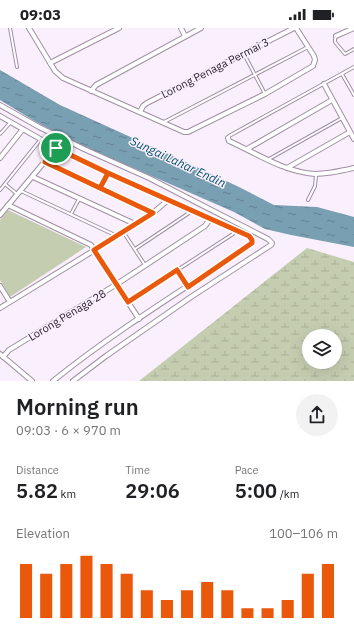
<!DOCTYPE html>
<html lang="en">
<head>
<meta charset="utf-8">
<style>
	:root { --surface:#fff; --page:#f2f2f2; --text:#202124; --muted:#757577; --accent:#ea580c }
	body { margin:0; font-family:"IBM Plex Sans",sans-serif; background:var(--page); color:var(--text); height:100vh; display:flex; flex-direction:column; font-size:15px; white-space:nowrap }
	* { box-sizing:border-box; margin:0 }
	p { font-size:13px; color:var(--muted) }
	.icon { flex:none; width:22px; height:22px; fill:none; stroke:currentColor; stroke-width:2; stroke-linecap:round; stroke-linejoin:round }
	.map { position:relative; height:353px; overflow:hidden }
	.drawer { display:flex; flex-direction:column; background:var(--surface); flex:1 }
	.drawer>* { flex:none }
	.buttons { position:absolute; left:302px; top:301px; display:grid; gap:8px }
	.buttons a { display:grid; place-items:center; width:40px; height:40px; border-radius:50%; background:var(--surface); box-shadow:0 4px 16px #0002; font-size:20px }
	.pin { position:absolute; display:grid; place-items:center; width:34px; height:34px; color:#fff; margin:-17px; border:2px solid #fff; border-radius:50%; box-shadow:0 1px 4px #0007 }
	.round { display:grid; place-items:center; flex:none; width:42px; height:42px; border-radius:21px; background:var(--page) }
	.overview { display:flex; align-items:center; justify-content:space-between; height:68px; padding:0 16px }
	h1 { font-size:22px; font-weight:600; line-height:30px }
	.figures { display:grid; grid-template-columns:repeat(3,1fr); gap:6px; height:68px; padding:4px 16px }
	.figures div { display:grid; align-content:center }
	.figures b { font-size:20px; font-weight:600 }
	.figures small { font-size:11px; font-weight:400 }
	.figures p { font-size:11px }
	.chart { height:112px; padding:8px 16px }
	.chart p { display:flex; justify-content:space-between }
	.chart svg { width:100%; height:72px; margin-top:4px; stroke:var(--accent); stroke-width:6 }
	.status { display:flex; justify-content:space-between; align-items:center; height:28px; padding:0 20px; background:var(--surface); direction:ltr }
	.status svg { height:11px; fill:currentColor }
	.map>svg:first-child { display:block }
</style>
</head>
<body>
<div class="status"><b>09:03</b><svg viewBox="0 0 49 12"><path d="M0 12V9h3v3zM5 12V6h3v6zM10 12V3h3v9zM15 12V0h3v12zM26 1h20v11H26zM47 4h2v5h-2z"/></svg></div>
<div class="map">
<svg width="354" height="353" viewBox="0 0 354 353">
	<defs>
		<pattern id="wetland-marsh" width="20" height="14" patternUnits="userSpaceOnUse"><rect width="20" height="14" fill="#c5cdb1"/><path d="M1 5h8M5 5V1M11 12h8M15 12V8" fill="none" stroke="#a9b098"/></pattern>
		<pattern id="water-ripples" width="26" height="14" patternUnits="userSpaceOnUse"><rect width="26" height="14" fill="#799fb2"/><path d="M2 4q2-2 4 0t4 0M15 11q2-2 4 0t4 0" fill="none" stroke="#638191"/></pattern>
	</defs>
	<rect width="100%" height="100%" fill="#faeffd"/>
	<path fill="url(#wetland-marsh)" fill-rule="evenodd" d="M307,220L354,234V353H139ZM309,308H335V334H309Z"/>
	<path fill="#c5cdb1" d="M8,182L86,219L10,269L0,252V192Z"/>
	<path fill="url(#water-ripples)" d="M0,42L60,77L201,141L241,160L274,177L317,179L354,189V219L291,207L265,201L234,184L83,118L36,94L0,72Z"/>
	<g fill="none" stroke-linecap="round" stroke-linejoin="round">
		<g stroke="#a08fa4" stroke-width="4">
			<path id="lane" d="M10,0L17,39
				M336,8L335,11V14L345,26L354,21
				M244,26L265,66
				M342,46L354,67
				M164,94L308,19
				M0,106L10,95
				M228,110L229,108L354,39
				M269,131L342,90
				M45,134L153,185
				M5,156L17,166
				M101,160L108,145
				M0,162L41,111
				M21,163L117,208
				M308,172L315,158L316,147
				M71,186L79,171
				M124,205L145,237
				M135,221L189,185L191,182
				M177,242L188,258
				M128,274L233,206L234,202"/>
		</g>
		<g stroke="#a08fa4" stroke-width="6">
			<path id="street" d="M29,0L55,43L63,50L184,104H188L265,66L313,38L315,32L314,28L296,0
				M181,0L185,8
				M336,8L354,0
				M50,35L119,0
				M324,56L354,111
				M91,63L96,57L201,0
				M0,77L39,99L84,121L149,150L268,211L272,215L271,217L191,269L106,328L73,353
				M140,84L143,78L147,75L294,0
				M0,88L56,120L108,145L249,208L252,212L250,217C184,261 115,303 53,353
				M228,110L229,113C256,125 284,144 315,146C328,146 341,143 354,140
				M247,121L332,72
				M0,130L23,101
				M287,140L350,104
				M33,149L135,196
				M8,177L91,217L139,291
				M0,187L56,120
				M0,258L10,274
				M0,280L124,204L153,185L168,172
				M0,326L32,353
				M3,329L9,322L117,256L205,198L210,191"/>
		</g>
		<use href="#lane" stroke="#fff" stroke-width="2"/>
		<use href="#street" stroke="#fff" stroke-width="4"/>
	</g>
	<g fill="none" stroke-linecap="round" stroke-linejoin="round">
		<g stroke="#fff" stroke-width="8">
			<path id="route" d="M56,120L108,145L100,160L153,185L94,222L128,274L177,242L188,259L252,215V212L249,208L108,145L100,160L45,134L56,120"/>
		</g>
		<use href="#route" stroke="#ea580c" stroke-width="5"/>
	</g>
	<g text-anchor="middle" stroke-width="3" stroke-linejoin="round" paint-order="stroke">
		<g font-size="11" fill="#2a242c" stroke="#faeffd">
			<text transform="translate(215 40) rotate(-27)" y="4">Lorong Penaga Permai 3</text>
			<text transform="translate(67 287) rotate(-31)" y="4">Lorong Penaga 28</text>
		</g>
		<g font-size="12" font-style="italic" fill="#02526d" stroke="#faeffd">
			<text transform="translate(178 134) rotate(25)" y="4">Sungai Lahar Endin</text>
		</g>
	</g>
</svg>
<div class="buttons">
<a><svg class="icon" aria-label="layers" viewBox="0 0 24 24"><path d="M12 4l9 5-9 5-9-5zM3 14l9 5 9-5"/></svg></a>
</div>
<div class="pin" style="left:56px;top:120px;background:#1e9e55"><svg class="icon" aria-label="arrive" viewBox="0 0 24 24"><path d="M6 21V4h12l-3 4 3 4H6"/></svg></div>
</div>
<section class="drawer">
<div class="overview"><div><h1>Morning run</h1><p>09:03 · 6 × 970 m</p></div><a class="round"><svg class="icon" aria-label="share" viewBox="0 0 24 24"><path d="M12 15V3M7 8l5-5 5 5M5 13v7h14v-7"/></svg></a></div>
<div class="figures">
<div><p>Distance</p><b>5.82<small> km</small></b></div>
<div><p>Time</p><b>29:06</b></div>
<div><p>Pace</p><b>5:00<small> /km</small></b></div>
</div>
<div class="chart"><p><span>Elevation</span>100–106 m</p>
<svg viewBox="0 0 160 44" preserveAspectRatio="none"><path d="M5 44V11M15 44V17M25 44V11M35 44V6M45 44V11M55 44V17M65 44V27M75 44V33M85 44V27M95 44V22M105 44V27M115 44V38M125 44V38M135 44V33M145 44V17M155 44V11"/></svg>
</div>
</section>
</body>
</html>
